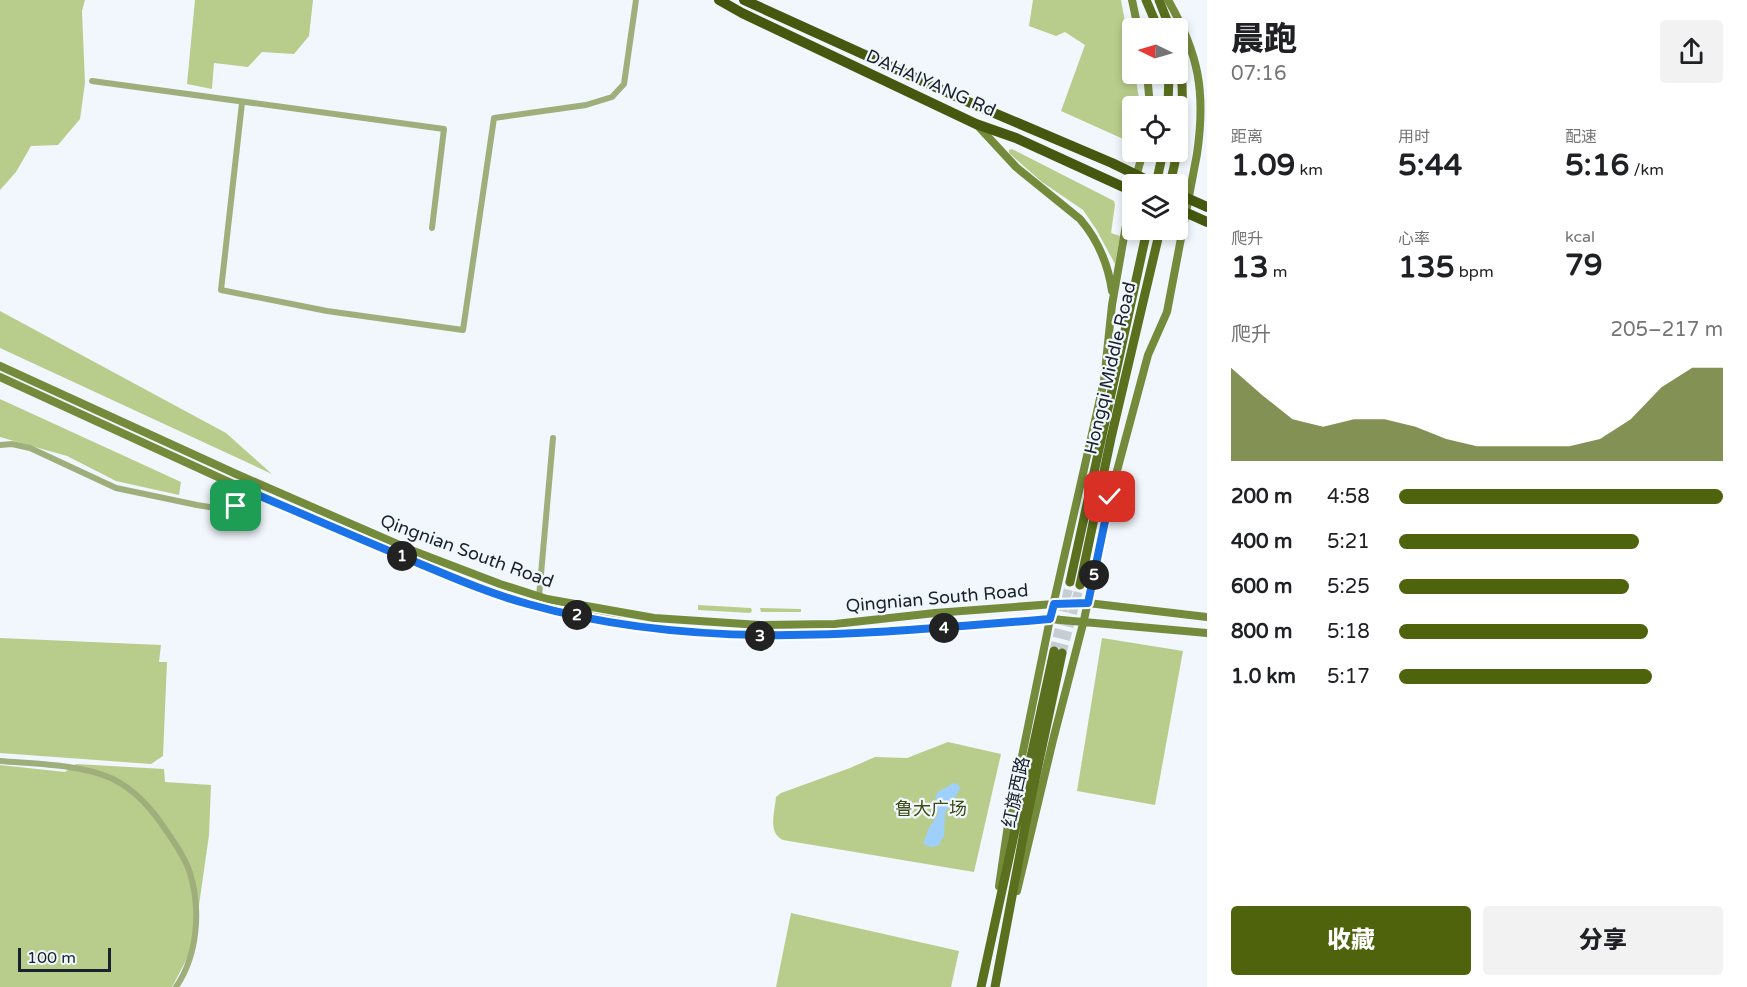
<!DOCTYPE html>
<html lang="zh">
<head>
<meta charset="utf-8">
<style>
	:root { --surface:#fff; --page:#f2f2f2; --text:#202124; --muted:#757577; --accent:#4f630c }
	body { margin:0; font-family:"Varela Round","Noto Sans SC",sans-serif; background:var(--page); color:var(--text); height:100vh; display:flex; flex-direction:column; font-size:22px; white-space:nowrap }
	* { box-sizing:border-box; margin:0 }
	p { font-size:20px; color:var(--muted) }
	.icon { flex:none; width:33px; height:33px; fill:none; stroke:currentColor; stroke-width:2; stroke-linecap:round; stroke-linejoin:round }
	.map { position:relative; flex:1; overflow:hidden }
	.panel { display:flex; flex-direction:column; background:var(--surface); width:540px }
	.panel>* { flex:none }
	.needle { width:39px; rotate:275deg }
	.controls { position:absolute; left:1122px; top:18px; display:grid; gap:12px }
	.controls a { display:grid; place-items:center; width:66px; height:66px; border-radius:6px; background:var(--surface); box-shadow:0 3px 9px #0003; font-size:30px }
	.scale { position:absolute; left:18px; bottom:15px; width:93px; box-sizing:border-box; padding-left:6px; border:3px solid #19232d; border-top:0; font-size:16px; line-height:21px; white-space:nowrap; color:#19232d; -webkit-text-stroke:4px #f1f7fc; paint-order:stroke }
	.pin { position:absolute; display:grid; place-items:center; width:51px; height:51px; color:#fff; margin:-26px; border-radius:12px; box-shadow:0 3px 9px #0006 }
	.km { position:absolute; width:30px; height:30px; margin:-15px; border-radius:50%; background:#222; color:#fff; font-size:16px; line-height:30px; text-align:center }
	.round { display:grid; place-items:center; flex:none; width:63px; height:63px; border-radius:6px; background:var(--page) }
	.summary { display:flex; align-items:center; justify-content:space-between; height:102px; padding:0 24px }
	h1 { font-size:33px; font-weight:800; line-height:45px }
	.stats { display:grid; grid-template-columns:repeat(3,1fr); gap:9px; height:102px; padding:6px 24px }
	.stats div { display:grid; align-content:center }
	.stats b { font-size:30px; font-weight:800 }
	.stats small { font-size:16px; font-weight:400 }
	.stats p { font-size:16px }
	.chart { height:168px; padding:12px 24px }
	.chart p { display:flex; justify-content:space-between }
	.chart svg { width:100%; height:108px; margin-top:6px; fill:var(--accent); opacity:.7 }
	.button { display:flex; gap:12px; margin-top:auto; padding:12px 24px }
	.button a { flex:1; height:69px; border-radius:6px; background:var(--accent); color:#fff; font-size:24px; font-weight:800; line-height:69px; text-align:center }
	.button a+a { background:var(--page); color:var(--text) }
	ul { padding:0 24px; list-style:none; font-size:20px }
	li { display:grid; grid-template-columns:96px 72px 1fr; align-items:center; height:45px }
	li i { height:15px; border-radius:8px; background:var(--accent) }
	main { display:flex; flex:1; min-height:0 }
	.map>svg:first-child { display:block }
</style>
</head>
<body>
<main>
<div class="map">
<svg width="1207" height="987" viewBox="0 0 1207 987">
	<rect width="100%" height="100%" fill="#f1f7fc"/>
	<path fill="#b8cd8b" d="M0,0H85L82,11L85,83L80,119L58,145L31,146L16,172L0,190Z
		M195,0H313L309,36L294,54L262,52L248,67L214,63L212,89L187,84Z
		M1033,0H1121L1132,61V74H1135L1139,98V106H1132L1131,140L1121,138L1061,111L1085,45L1065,32L1056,36L1029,26Z
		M1012,149L1114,201L1115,205L1111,233L1120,236L1115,264L1096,229L1083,210L1042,182L1009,153V150Z
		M0,311L226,433L272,474L0,348Z
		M0,399L181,482L179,495L116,481L67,456L0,437Z
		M698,605L751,608L752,611L750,613L698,610Z
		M760,608L801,609V612H761Z
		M0,638L161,645L159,662H167L163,756L151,764L0,753Z
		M1102,638L1183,651L1155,805L1077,791Z
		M948,742L1001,754L974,872L783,840C767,833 775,811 776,797L781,793L850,768L875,757L907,758Z
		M76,764L164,769L165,782L211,785L209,835L193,947L172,987H0V765L65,772Z
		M791,913L959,951L951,987H776Z"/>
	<path fill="#9fd0fc" d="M954,783L958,784L960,789L945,813L944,836L938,846L931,847L923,844L929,828L938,814C934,790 933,795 954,783Z"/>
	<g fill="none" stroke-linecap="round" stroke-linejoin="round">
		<path stroke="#c6cdd3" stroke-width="9" stroke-dasharray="9 4.5" stroke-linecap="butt" d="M1054,651L1070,582
			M1062,653L1080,585"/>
		<path stroke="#9faf7c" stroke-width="6" d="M92,81L444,129L432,228
			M242,103L221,290L327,311L463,330L494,118L586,105L612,97L624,84L636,0
			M0,445L12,444L30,448L116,488L197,505L221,509L236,506L251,492
			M539,597L553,438
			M0,761C34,764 81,764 113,779C135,790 152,809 165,829C174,842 185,857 190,873C201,909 198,955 176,987"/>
		<path stroke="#758b3c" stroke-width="8" d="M1132,0L1138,28
			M1147,74L1150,106
			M978,126L1016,167L1080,219C1098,240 1108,263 1112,291
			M1134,184L1143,152
			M0,366L234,473L411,550L500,584L547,599L654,618L760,625L835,624L935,613L1054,604L1088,603L1207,617
			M0,377L231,483L466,583L507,598L545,608L653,628L760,636L834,635L1050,619L1207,633
			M999,886L1008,825L1050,619L1104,381L1112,305L1132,191
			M1017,891L1053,740L1084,620L1110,497L1148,355L1167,312L1197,154C1206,92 1199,54 1168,0"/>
		<path stroke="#5b701e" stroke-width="9" d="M1146,0L1158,28
			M1159,0L1170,28
			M1168,106L1169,74
			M1156,184L1163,152
			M1170,184C1181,140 1187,98 1178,53
			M1070,582L1147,230
			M1080,585L1111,438L1160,230
			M981,987L1054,651
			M995,987L1025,827L1062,653"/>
		<path stroke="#46580f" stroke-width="10" d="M719,0L742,13L976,124L1016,138L1132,191
			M744,0L973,104L1112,163L1155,184
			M1178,194L1207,207
			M1178,209L1207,222"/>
	</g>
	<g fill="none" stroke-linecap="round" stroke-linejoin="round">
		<g stroke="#fff" stroke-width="12">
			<path id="route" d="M236,506L251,492C307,516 362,540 418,563C454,578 491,594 528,604C702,653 874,633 1050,619L1054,604L1088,603L1110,497"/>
		</g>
		<use href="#route" stroke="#1a73e8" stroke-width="8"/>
	</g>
	<g text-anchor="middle" stroke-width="4.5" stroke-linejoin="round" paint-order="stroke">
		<g font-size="18" fill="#19232d" stroke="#f1f7fc">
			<text transform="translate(931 83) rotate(24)" y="6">DAHAIYANG Rd</text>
			<text transform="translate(1110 368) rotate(-77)" y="6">Hongqi Middle Road</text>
			<text transform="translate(467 551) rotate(20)" y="6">Qingnian South Road</text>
			<text transform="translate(937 598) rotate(-5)" y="6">Qingnian South Road</text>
			<text transform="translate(1016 792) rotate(-78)" y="6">红旗西路</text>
		</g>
		<g font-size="18" fill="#3d4b15" stroke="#f1f7fc">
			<text x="931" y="815">鲁大广场</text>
		</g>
	</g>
</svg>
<div class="controls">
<a><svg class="needle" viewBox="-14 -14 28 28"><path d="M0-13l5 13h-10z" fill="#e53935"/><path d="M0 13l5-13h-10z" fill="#757577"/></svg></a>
<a><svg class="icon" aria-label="locate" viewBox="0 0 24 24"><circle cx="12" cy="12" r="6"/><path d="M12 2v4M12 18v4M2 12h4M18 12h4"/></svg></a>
<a><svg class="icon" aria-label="layers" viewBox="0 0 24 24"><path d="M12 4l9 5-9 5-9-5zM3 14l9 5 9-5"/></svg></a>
</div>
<div class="scale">100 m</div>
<div class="pin" style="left:236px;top:506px;background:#1e9e55"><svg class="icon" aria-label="arrive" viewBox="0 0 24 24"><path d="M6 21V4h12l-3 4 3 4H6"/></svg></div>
<div class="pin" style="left:1110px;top:497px;background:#d93025"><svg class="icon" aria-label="check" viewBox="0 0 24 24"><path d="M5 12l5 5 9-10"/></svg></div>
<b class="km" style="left:402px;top:556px">1</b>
<b class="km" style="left:577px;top:615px">2</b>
<b class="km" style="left:760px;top:636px">3</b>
<b class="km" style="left:944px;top:628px">4</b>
<b class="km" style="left:1094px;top:575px">5</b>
</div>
<section class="panel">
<div class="summary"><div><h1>晨跑</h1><p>07:16</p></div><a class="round"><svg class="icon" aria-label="share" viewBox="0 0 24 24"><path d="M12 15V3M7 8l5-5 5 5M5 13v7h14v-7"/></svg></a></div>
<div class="stats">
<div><p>距离</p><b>1.09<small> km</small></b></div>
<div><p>用时</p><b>5:44</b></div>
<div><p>配速</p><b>5:16<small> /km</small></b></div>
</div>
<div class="stats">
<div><p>爬升</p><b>13<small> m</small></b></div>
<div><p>心率</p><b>135<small> bpm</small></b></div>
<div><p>kcal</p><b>79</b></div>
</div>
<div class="chart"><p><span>爬升</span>205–217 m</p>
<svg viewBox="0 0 160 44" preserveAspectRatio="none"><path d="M0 44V6L10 17L20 27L30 30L40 27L50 27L60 30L70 35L80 38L90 38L100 38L110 38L120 35L130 27L140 14L150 6L160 6V44z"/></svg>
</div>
<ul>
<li><b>200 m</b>4:58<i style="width:100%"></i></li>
<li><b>400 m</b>5:21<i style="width:74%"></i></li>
<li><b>600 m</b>5:25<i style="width:71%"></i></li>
<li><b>800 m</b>5:18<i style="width:77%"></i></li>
<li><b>1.0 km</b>5:17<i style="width:78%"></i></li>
</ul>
<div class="button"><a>收藏</a><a>分享</a></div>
</section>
</main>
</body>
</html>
